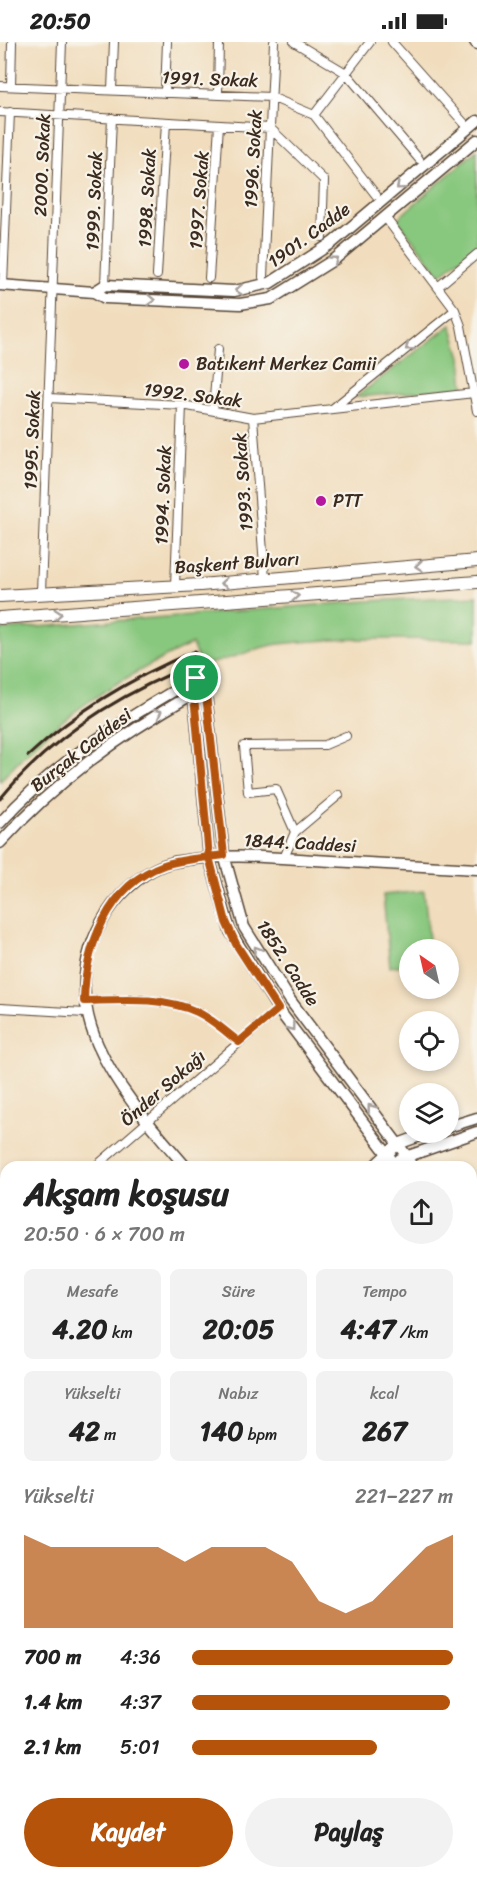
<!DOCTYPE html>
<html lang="tr">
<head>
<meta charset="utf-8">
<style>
	:root { --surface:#fff; --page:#f2f2f2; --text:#222; --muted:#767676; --accent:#b45309 }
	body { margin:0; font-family:Sriracha,sans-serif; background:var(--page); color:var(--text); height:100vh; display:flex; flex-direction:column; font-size:22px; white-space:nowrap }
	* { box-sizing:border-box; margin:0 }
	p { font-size:20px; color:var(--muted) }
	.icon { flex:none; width:33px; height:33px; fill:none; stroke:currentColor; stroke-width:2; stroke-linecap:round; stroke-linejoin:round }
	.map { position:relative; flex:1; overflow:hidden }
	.details { position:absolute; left:0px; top:1119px; width:477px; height:718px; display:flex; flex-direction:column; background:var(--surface); border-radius:18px 18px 0 0; box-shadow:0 3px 9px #0003 }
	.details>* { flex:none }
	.needle { width:39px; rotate:326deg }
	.tools { position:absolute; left:399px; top:897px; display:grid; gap:12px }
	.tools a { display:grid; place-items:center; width:60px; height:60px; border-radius:50%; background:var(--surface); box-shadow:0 3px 9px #0003; font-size:30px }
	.pin { position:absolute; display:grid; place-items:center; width:51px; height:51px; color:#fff; margin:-26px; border:3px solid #fff; border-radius:50%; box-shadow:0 2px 6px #0007 }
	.round { display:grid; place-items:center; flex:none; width:63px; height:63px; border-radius:32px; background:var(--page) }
	.head { display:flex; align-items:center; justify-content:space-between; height:102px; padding:0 24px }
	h1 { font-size:33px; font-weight:800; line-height:45px }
	.stats { display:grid; grid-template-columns:repeat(3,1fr); gap:9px; height:102px; padding:6px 24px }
	.stats div { display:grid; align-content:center; border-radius:9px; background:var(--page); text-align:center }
	.stats b { font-size:26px; font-weight:800 }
	.stats small { font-size:16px; font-weight:400 }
	.stats p { font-size:16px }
	.chart { height:168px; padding:12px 24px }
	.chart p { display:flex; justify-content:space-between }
	.chart svg { width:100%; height:108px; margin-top:6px; fill:var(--accent); opacity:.7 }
	.button { display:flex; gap:12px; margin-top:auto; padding:12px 24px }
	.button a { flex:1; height:69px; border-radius:36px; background:var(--accent); color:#fff; font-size:24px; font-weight:800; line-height:69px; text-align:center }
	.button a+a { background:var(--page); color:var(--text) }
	ul { padding:0 24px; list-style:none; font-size:20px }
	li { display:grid; grid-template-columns:96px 72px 1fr; align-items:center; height:45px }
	li i { height:15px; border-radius:8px; background:var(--accent) }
	.status { display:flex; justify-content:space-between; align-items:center; height:42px; padding:0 30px; background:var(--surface); direction:ltr }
	.status svg { height:16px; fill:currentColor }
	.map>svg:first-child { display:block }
</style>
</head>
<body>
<div class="status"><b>20:50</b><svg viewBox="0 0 49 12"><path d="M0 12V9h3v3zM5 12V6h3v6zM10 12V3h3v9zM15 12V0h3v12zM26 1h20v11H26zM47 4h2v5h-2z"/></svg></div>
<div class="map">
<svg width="477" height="1837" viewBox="0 0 477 1837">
	<rect width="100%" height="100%" fill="#f7f3e8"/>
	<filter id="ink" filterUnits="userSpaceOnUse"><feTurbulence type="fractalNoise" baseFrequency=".0167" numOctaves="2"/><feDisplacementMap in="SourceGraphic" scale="12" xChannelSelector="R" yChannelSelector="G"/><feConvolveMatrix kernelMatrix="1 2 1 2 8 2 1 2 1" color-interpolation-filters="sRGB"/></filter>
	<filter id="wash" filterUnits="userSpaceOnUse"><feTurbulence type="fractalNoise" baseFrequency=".008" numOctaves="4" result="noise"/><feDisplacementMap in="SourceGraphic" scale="24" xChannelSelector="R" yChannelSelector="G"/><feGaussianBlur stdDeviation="1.35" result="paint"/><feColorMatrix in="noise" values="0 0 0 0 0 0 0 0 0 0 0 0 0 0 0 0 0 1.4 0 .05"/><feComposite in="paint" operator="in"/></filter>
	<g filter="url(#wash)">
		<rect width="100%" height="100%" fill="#f1ddbd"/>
		<path fill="#88c77e" stroke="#62784e" stroke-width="1.5" d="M477,108V203L440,233L397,177Z
			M451,283L461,315L464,346L356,355Z
			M477,554V598C411,597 345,595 279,602C252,605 227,621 200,623L192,602C119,636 53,677 0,739V588L367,559Z
			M424,849L430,907L410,908L409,922L390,925L383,853Z
			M471,1216L477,1225V1276H471Z
			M6,1299V1344L0,1337V1304Z
			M6,1682V1832H84V1837H0V1686Z
			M471,1682L477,1690V1837H223L222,1832H471Z"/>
	</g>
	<g filter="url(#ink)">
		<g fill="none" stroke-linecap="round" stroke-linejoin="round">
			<g stroke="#564536" stroke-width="10">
				<path id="street" d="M294,0L346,31L419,117
					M392,0L464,81
					M0,44L271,55L314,73L376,153
					M11,44L12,0
					M112,48L114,0
					M165,51L167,0
					M218,53L219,0
					M0,70L270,86L324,138L322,195
					M314,73L370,0
					M385,175L455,268L461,284L477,369
					M157,233L166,80
					M263,235L274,0
					M209,236L219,83
					M3,243L10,70
					M105,243L112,76
					M439,244L477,212
					M49,356L182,363L253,376L474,351
					M332,367L455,268
					M213,368L218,307
					M253,376L265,537
					M175,544L182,363
					M41,550L62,0
					M295,790L339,753
					M284,816L295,790L276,747L248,750L244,704L325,703L346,694
					M84,959C121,958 162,954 197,970C212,977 226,990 239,1000
					M0,966L85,971
					M406,1113L414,1125
					M95,1125L278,967
					M0,1206L6,1201
					M471,1206L477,1214
					M471,1496L477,1493
					M471,1575L477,1583
					M0,1676L6,1672
					M213,1832V1837"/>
			</g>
			<g stroke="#564536" stroke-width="13">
				<path id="secondary" d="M475,0L477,2
					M0,243L94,250L105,256L240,262L271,257L335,217L477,98
					M94,250L105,243L234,249L270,241L332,201L477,79
					M205,644L202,652L191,653L187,645L189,640L196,636L203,639L205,644L224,813L244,885L290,958L406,1113
					M194,654L209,815L230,889L278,967L394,1121
					M0,781C54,721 120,680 189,640
					M0,801C55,740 119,694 191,653
					M448,1085L477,1076
					M400,1117L477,1090
					M186,1125C124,1053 45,969 107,871C122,848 147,826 174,820C221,811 267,815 314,818C368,821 423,824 477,827
					M373,1125L398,1102L431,1090
					M471,1291H477
					M0,1349L6,1355
					M471,1735L477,1736
					M92,1832L93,1837
					M108,1832L109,1837"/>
			</g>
			<g stroke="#564536" stroke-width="14">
				<path id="primary" d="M0,554L200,543L477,519
					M0,576L477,540
					M0,1231L6,1235
					M0,1255L6,1259
					M471,1630L477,1637
					M471,1663L477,1671"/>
			</g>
			<use href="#street" stroke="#fff" stroke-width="8"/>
			<use href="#secondary" stroke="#fff" stroke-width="10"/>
			<use href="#primary" stroke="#fff" stroke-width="12"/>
			<path stroke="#3b2a1e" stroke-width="3" d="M28,714C77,668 133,635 195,609
				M0,757C53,693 122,650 199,620"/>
		</g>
		<defs><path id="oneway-chevron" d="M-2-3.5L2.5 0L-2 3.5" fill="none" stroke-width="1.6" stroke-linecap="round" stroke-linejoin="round" transform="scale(1.5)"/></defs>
		<g stroke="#a79f9a">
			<use href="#oneway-chevron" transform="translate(400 144) rotate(140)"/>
			<use href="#oneway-chevron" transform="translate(334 218) rotate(-37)"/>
			<use href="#oneway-chevron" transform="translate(239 248) rotate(177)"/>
			<use href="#oneway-chevron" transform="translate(151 258) rotate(3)"/>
			<use href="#oneway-chevron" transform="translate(409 305) rotate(141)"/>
			<use href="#oneway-chevron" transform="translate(419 524) rotate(175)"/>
			<use href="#oneway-chevron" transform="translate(224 541) rotate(175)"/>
			<use href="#oneway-chevron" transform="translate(295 554) rotate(-5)"/>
			<use href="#oneway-chevron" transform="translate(58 572) rotate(-4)"/>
			<use href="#oneway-chevron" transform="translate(158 671) rotate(-29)"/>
			<use href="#oneway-chevron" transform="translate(257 908) rotate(-122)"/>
			<use href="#oneway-chevron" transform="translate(291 985) rotate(53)"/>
			<use href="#oneway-chevron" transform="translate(371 1066) rotate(-127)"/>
		</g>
	</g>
	<g fill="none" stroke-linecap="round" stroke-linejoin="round" filter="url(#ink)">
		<g stroke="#fff" stroke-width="12">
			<path id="route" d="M196,636L189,640L187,645L194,654L209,815L226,880L236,902L278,967L239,1000C226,990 212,977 197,970C161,954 122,958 84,959C85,905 108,843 164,823C183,817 204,816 224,813L205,644L201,638L196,636"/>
		</g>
		<use href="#route" stroke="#b45309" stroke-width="8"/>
	</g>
	<g fill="#b5179e" stroke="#f7f3e8" stroke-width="2">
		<circle cx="184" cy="322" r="6"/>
		<circle cx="321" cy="459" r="6"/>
	</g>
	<g text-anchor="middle" stroke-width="4.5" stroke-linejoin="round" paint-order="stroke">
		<g font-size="18" fill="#3b2a1e" stroke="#f7f3e8">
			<text transform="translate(210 37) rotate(2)" y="6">1991. Sokak</text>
			<text transform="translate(253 117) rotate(-87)" y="6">1996. Sokak</text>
			<text transform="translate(42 123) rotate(-88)" y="6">2000. Sokak</text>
			<text transform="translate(147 156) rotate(-87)" y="6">1998. Sokak</text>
			<text transform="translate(199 158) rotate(-86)" y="6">1997. Sokak</text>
			<text transform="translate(94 159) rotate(-88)" y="6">1999. Sokak</text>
			<text transform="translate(309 193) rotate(-36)" y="6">1901. Cadde</text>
			<text transform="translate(193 353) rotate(7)" y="6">1992. Sokak</text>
			<text transform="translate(32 398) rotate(-88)" y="6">1995. Sokak</text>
			<text transform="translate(243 440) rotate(-94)" y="6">1993. Sokak</text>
			<text transform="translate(163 453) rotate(-88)" y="6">1994. Sokak</text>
			<text transform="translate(237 521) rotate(-4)" y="6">Başkent Bulvarı</text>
			<text transform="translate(81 708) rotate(-38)" y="6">Burçak Caddesi</text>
			<text transform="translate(300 801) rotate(3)" y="6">1844. Caddesi</text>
			<text transform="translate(288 921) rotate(57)" y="6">1852. Cadde</text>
			<text transform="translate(163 1046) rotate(-41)" y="6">Önder Sokağı</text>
		</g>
		<g font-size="18" fill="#3b2a1e" stroke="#f7f3e8" text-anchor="start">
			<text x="196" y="328">Batıkent Merkez Camii</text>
			<text x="333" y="465">PTT</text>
		</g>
	</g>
</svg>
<div class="tools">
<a><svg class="needle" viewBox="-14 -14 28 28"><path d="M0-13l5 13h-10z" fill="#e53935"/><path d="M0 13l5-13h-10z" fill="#767676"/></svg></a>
<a><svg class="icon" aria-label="locate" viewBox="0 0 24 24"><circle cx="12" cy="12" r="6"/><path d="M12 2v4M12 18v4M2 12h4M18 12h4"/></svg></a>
<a><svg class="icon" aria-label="layers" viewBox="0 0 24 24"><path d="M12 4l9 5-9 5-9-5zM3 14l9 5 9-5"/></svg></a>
</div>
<div class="pin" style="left:196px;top:636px;background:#1e9e55"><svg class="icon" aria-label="arrive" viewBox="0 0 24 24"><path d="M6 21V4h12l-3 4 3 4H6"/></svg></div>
<section class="details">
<div class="head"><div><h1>Akşam koşusu</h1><p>20:50 · 6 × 700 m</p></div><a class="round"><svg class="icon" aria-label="share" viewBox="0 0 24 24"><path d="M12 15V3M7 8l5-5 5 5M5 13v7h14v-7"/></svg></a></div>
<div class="stats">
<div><p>Mesafe</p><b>4.20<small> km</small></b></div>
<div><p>Süre</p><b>20:05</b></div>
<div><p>Tempo</p><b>4:47<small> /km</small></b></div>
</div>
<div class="stats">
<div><p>Yükselti</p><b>42<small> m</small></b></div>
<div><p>Nabız</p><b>140<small> bpm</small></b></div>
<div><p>kcal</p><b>267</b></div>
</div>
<div class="chart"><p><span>Yükselti</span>221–227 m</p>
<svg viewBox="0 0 160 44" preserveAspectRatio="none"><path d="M0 44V6L10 11L20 11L30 11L40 11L50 11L60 17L70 11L80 11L90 11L100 17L110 33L120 38L130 33L140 22L150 11L160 6V44z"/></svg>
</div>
<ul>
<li><b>700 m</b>4:36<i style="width:100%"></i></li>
<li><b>1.4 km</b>4:37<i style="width:99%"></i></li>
<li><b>2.1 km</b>5:01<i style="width:71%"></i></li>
</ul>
<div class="button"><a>Kaydet</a><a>Paylaş</a></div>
</section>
</div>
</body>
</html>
